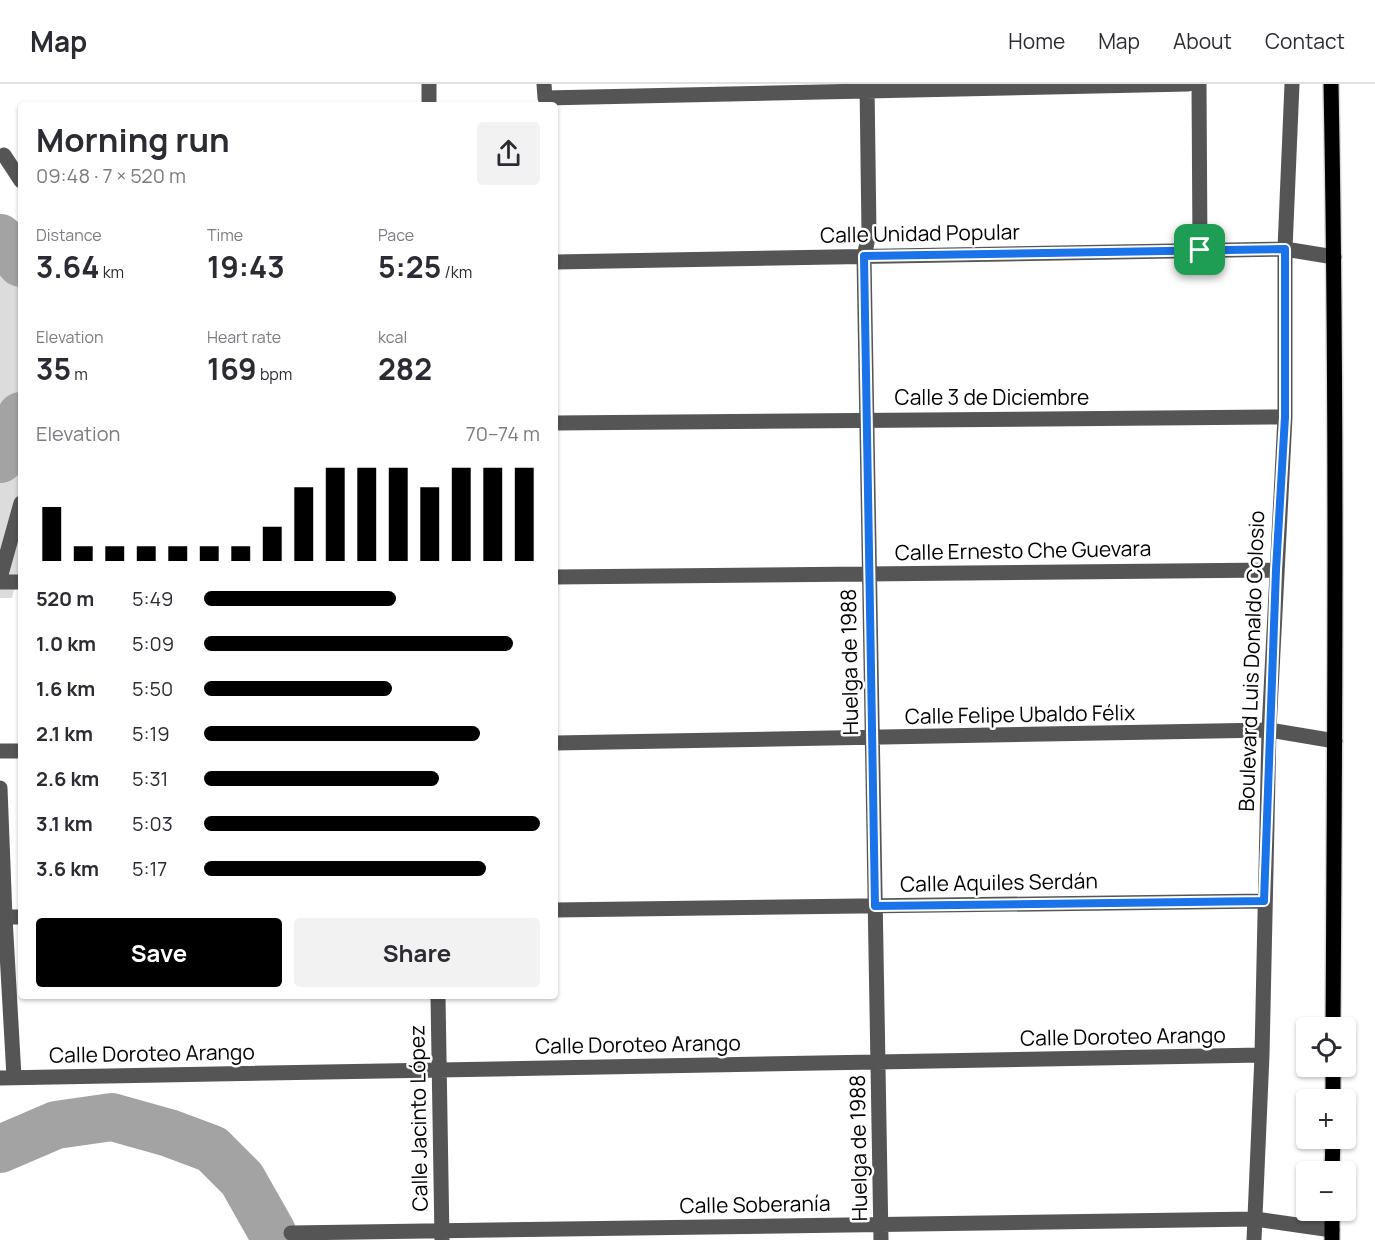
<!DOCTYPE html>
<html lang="en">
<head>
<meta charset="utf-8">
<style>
	:root { --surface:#fff; --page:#f2f2f3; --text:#2b2b33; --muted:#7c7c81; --line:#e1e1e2; --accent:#000 }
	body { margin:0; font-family:Manrope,sans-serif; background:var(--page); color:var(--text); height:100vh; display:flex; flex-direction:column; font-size:22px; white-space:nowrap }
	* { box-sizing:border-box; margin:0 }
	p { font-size:20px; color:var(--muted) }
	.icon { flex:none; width:33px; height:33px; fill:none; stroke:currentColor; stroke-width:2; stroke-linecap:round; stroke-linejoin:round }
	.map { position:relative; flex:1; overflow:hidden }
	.drawer { position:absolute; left:18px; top:18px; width:540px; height:897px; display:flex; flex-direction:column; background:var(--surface); border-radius:6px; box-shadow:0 2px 4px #0004 }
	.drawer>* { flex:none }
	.buttons { position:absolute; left:1296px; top:933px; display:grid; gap:12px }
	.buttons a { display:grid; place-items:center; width:60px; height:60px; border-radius:6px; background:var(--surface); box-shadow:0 2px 4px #0004; font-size:30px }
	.pin { position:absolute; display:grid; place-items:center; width:51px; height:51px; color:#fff; margin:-26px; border-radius:12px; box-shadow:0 3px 9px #0006 }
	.round { display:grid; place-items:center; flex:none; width:63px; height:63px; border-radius:6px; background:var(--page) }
	.overview { display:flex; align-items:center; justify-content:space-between; height:102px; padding:0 18px }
	h1 { font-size:33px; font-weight:700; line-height:45px }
	.figures { display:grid; grid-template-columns:repeat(3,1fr); gap:9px; height:102px; padding:6px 18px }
	.figures div { display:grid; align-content:center }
	.figures b { font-size:30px; font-weight:700 }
	.figures small { font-size:16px; font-weight:400 }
	.figures p { font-size:16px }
	.chart { height:168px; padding:12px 18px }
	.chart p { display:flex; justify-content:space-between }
	.chart svg { width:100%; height:108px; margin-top:6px; stroke:var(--accent); stroke-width:6 }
	.button { display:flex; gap:12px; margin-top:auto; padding:12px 18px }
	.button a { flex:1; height:69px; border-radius:6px; background:var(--accent); color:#fff; font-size:24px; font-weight:700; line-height:69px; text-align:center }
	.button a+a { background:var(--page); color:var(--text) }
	ul { padding:0 18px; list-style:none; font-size:20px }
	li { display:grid; grid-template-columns:96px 72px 1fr; align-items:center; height:45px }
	li i { height:15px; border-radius:8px; background:var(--accent) }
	header { display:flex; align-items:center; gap:36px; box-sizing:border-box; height:84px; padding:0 30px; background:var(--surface); border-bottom:2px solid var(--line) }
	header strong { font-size:28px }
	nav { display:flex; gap:33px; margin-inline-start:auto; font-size:21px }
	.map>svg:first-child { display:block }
</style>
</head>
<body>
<header>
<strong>Map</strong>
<nav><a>Home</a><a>Map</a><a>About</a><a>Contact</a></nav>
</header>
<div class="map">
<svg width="1375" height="1156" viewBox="0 0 1375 1156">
	<rect width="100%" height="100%" fill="#fff"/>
	<path fill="#dcdcdc" d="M0,173L21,194V476L12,514H0Z"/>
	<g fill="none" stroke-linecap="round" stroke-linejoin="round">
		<path stroke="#a3a3a3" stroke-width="48" d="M0,154L21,179
			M0,375L21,332
			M0,1065L56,1041L112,1033L169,1049L212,1065L242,1095L272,1148L273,1156"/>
		<g stroke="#dbdbdb" stroke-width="18">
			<path id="major" d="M1331,0C1337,314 1335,629 1333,944
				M1333,1016V982
				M1332,1088L1333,1054
				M1332,1156V1126"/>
		</g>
		<path stroke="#555" stroke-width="15" d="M429,0V21
			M544,0L545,14L1188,0
			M867,0L869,149L864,173L881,1156
			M1199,0L1200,166
			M4,71L21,97
			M555,178L1285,165L1334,173
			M555,339L1285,333
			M555,493L1276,486
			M0,494L21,419
			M0,498H21
			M555,659L1269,646L1335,657
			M0,667H21
			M0,704L5,833L14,993
			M555,826L1264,817
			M0,833H21
			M438,912L442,1155
			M0,994L1262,971
			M291,1149L1255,1135L1332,1146
			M1254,1156L1262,971L1269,646L1285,333V165L1292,0"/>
		<use href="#major" stroke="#000" stroke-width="15"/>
	</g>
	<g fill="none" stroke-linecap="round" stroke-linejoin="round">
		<g stroke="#fff" stroke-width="12">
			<path id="route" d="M1285,165V333L1276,486L1264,817L875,822L864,172Z"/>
		</g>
		<use href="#route" stroke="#1a73e8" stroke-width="8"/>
	</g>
	<g text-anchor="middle" stroke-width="5" stroke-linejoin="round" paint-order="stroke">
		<g font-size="21" fill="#000" stroke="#fff">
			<text transform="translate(920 150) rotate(-1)" y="7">Calle Unidad Popular</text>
			<text x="992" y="321">Calle 3 de Diciembre</text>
			<text transform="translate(1023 467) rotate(-1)" y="7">Calle Ernesto Che Guevara</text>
			<text transform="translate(1252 577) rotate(-88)" y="7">Boulevard Luis Donaldo Colosio</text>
			<text transform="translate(850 578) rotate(-91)" y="7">Huelga de 1988</text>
			<text transform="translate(1020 631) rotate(-1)" y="7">Calle Felipe Ubaldo Félix</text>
			<text transform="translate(999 799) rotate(-1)" y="7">Calle Aquiles Serdán</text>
			<text transform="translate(1123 953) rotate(-1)" y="7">Calle Doroteo Arango</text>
			<text transform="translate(638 961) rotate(-1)" y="7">Calle Doroteo Arango</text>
			<text transform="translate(152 970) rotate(-1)" y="7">Calle Doroteo Arango</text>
			<text transform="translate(419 1034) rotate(-91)" y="7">Calle Jacinto López</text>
			<text transform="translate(859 1064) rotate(-91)" y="7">Huelga de 1988</text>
			<text transform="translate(755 1121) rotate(-1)" y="7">Calle Soberanía</text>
		</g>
	</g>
</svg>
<div class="buttons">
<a><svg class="icon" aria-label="locate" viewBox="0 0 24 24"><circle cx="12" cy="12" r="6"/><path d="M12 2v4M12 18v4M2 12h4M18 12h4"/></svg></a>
<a>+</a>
<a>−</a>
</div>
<div class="pin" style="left:1200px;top:166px;background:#1e9e55"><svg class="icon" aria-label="arrive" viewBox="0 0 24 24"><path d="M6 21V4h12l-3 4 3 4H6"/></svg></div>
<section class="drawer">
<div class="overview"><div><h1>Morning run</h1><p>09:48 · 7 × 520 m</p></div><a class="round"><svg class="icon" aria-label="share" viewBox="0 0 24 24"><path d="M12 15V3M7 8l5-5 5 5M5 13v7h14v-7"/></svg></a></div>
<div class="figures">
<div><p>Distance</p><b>3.64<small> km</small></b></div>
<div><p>Time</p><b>19:43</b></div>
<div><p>Pace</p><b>5:25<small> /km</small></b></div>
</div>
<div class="figures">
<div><p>Elevation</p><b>35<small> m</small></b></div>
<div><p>Heart rate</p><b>169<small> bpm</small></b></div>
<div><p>kcal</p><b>282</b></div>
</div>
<div class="chart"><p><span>Elevation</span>70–74 m</p>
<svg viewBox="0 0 160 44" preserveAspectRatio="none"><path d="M5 44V22M15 44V38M25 44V38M35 44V38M45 44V38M55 44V38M65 44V38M75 44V30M85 44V14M95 44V6M105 44V6M115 44V6M125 44V14M135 44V6M145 44V6M155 44V6"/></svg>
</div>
<ul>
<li><b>520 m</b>5:49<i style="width:57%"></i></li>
<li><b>1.0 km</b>5:09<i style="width:92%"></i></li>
<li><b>1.6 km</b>5:50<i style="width:56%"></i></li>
<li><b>2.1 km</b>5:19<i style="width:82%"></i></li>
<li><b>2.6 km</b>5:31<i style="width:70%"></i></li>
<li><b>3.1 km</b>5:03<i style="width:100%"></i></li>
<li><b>3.6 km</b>5:17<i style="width:84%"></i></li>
</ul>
<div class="button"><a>Save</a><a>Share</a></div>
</section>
</div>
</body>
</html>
